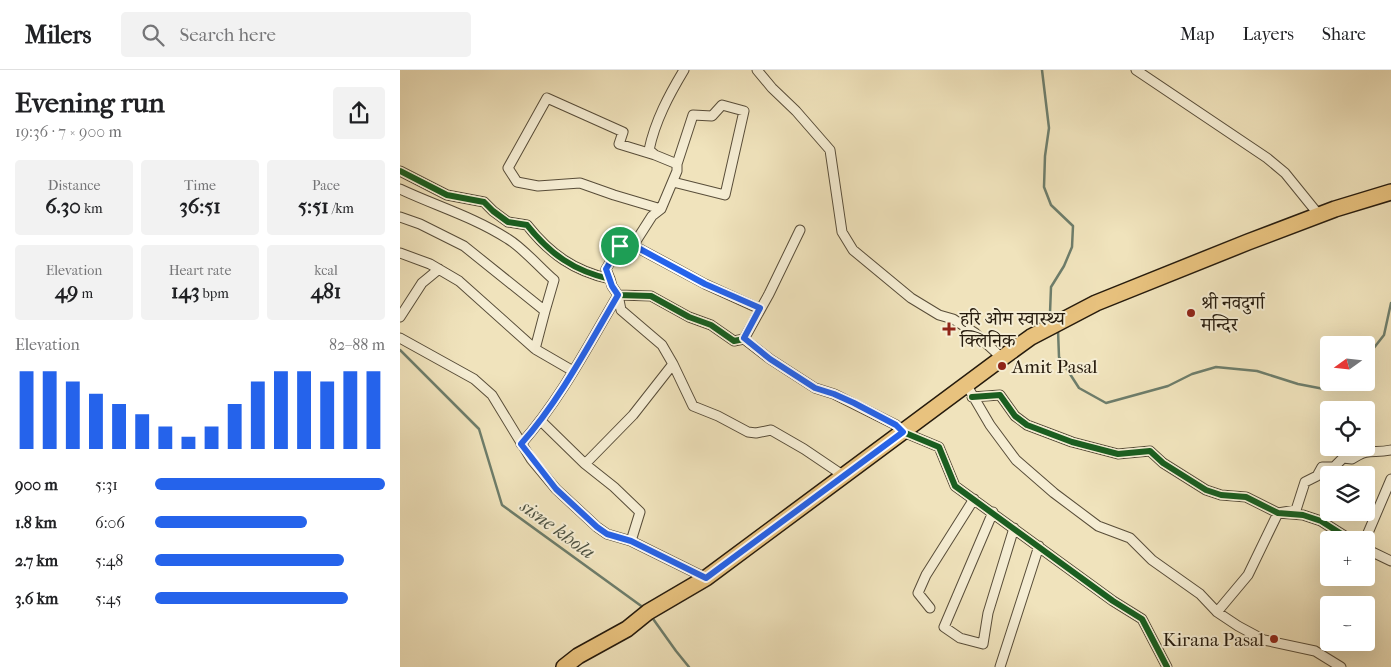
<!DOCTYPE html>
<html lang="en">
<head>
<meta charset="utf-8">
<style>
	:root { --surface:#fff; --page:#f2f2f2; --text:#202124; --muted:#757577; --line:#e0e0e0; --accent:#2563eb }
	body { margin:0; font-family:"IM FELL French Canon","Noto Serif Devanagari",serif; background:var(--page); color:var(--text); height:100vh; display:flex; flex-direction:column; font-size:19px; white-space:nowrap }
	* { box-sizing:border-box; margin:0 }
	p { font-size:16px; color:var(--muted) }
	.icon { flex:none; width:28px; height:28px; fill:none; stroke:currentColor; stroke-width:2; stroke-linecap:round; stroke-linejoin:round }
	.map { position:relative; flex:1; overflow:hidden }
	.details { display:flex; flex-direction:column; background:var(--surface); width:400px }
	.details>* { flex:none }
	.needle { width:32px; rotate:255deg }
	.buttons { position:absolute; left:920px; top:266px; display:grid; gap:10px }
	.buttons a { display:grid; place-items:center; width:55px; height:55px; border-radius:5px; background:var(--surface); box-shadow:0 5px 20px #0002; font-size:25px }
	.pin { position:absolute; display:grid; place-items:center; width:42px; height:42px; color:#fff; margin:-21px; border:2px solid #fff; border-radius:50%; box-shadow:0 1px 5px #0007 }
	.round { display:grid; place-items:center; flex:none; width:52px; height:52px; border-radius:5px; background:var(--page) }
	.headline { display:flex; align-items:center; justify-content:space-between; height:85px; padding:0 15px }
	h1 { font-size:28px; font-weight:700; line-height:38px }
	.metrics { display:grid; grid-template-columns:repeat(3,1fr); gap:8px; height:85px; padding:5px 15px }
	.metrics div { display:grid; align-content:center; border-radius:5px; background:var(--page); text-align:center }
	.metrics b { font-size:21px; font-weight:700 }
	.metrics small { font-size:14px; font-weight:400 }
	.metrics p { font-size:14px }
	.chart { height:140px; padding:10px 15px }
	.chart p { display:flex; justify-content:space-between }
	.chart svg { width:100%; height:90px; margin-top:5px; stroke:var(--accent); stroke-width:6 }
	ul { padding:0 15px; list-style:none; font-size:16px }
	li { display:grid; grid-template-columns:80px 60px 1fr; align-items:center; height:38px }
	li i { height:12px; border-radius:6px; background:var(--accent) }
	header { display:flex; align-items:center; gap:30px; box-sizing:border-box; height:70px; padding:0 25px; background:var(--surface); border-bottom:1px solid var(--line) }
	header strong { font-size:24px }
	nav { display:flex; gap:28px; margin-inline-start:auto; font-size:18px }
	.search { width:350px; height:45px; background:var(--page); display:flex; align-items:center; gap:12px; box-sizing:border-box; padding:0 18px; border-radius:5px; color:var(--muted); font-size:19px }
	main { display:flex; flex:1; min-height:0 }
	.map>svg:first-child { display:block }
</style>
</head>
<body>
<header>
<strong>Milers</strong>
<div class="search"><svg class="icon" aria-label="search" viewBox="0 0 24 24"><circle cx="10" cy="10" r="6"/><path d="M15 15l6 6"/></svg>Search here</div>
<nav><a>Map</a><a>Layers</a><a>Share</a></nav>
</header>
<main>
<section class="details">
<div class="headline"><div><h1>Evening run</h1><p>19:36 · 7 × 900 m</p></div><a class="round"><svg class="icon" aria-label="share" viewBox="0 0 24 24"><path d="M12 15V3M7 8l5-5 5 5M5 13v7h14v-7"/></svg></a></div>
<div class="metrics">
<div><p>Distance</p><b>6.30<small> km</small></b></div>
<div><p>Time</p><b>36:51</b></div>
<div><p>Pace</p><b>5:51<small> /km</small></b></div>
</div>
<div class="metrics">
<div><p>Elevation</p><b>49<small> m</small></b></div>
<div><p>Heart rate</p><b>143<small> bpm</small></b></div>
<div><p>kcal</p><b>481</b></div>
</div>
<div class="chart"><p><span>Elevation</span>82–88 m</p>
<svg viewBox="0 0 160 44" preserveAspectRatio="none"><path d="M5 44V6M15 44V6M25 44V11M35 44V17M45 44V22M55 44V27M65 44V33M75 44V38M85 44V33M95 44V22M105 44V11M115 44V6M125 44V6M135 44V11M145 44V6M155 44V6"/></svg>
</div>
<ul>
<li><b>900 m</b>5:31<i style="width:100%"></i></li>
<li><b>1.8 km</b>6:06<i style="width:66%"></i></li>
<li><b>2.7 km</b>5:48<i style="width:82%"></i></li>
<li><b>3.6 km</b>5:45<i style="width:84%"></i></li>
</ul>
</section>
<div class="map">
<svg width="991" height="597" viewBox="0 0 991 597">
	<rect width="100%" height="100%" fill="#f0e3bc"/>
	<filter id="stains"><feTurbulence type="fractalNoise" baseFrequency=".004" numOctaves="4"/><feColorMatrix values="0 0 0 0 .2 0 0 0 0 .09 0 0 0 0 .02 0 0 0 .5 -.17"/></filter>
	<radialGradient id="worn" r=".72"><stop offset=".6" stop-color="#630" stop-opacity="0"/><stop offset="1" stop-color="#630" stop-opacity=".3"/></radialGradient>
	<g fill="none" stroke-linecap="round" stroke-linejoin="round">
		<path stroke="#6d7d6b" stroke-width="2.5" d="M642,0L649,58L645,86L644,117L651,135L673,156L672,177L664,196L651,217L650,243L653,248
			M658,260L659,287L679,318L706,333L768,316L792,304L816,297L857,301L898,314L924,319L935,312
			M0,280L79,359L102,435L244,538
			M966,288L984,265L991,233
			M251,546L276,581L289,597"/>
		<g stroke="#584d39" stroke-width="11">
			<path id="minor" d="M357,0L372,18L396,41L430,80L442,162L453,180L511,228L539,245L553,249L575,263L602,288
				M736,0L867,88L885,103L919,145
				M255,85L219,74L223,62L147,28L108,98L117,112L138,116L180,113L214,125L261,139
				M0,101L47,125L84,132L93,141L108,152L127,155C150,184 174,201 210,209L212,216L218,225L251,226L289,247L311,255L334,271L344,269L370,289L415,318L434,324L496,355L503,362L539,377L555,416L713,531L742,549L767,597
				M273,112L325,125L344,41L322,35L312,46L293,45L277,94
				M0,119C36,136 74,147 108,169C123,178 140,198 154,210L145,241
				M0,147L20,154L64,176L145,241L135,279
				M222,177L240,179L305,214L360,239
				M0,183L30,194L59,211L135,279L173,301
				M210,209L206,199L220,176L236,171L252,146L261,139L277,101V94L255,85L249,80C255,51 269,25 284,0
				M218,225L221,240L262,275L273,294L293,336L318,346L348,362L356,363L371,360L404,379L444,406
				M0,247L22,213L39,199
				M0,268L74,309L92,325L131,389L156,419L197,457L207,464L231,471L306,508
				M344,269L369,224L400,160
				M566,314L590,355L616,390L654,423L698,456L730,468L752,490L800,524L817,542L838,556L864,570L915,581L941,597
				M572,327L600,325L615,346L627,355L672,372L718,384L750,381L763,393L806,420L821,425L846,427L878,443L903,445L921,451L951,470
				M141,351L185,394L214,417L240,442L231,471
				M121,374C160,330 188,276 218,225
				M185,394L233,345L273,294
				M593,442L544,557L560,568L583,574L588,543L614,458
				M965,470L991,409
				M966,479L991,491
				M530,538L518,523L526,505L574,429
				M817,542L848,505L878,443L896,440L905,412L917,406L922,397H934L943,388L952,389C970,377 973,384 991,380
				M600,597L639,476"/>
		</g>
		<g stroke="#261b0d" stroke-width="18">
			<path id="primary" d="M164,597L178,586L227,559L248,542L306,508L602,288L631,267L696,233L848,172L935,139L991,122"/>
		</g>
		<use href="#minor" stroke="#f5edd3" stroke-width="9"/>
		<use href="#primary" stroke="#e8c27e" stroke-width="15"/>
		<g stroke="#f5edd3" stroke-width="9">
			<path id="cycleway" d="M0,101L47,125L84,132L93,141L108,152L127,155C150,184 174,201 210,209L212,216L218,225L251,226L289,247L311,255L334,271L344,269L370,289L415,318L434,324L496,355L503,362L539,377L555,416L713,531L742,549L767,597
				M572,327L600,325L615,346L627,355L672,372L718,384L750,381L763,393L806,420L821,425L846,427L878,443L903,445L921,451L951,470"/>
		</g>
		<use href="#cycleway" stroke="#1b5e20" stroke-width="6"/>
	</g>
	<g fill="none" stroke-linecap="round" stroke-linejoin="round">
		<g stroke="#fff" stroke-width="10">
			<path id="route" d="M220,176L240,179L305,214L360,238L344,268L370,289L415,318L434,324L454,333L496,355L503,362L306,508L231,471L207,464L197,457L156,419L121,374C160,330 188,276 218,225L212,216L206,199Z"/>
		</g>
		<use href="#route" stroke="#2563eb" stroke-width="6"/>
	</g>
	<g fill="#8f2418" stroke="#f5edd3" stroke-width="2">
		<circle cx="791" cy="243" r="5"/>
		<path d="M546.5 251.5h5v5h5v5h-5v5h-5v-5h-5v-5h5z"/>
		<circle cx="602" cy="296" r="5"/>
		<circle cx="874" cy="569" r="5"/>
	</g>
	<g text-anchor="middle" stroke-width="4" stroke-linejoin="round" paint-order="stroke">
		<g font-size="19" fill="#261b0d" stroke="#f5edd3" text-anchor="start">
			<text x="801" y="239">श्री नवदुर्गा<tspan x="801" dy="22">मन्दिर</tspan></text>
			<text x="560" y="255">हरि ओम स्वास्थ्य<tspan x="560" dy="22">क्लिनिक</tspan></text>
			<text x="612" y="303">Amit Pasal</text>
			<text x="864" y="576" text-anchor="end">Kirana Pasal</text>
		</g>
		<g font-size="20" font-style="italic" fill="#4f5444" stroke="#f5edd3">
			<text transform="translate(158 459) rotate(36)" y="7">sisne khola</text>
		</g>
	</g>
	<rect width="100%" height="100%" filter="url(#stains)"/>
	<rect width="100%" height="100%" fill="url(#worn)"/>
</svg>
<div class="buttons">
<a><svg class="needle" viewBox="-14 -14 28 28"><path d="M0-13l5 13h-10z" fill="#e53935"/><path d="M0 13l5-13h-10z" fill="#757577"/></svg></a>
<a><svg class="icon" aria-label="locate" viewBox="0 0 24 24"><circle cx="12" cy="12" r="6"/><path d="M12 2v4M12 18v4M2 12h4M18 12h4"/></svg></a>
<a><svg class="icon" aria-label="layers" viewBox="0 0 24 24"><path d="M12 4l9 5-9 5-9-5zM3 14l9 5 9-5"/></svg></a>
<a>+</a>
<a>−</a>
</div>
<div class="pin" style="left:220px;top:176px;background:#1e9e55"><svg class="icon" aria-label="arrive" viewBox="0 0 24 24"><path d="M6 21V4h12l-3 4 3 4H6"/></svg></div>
</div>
</main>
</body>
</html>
